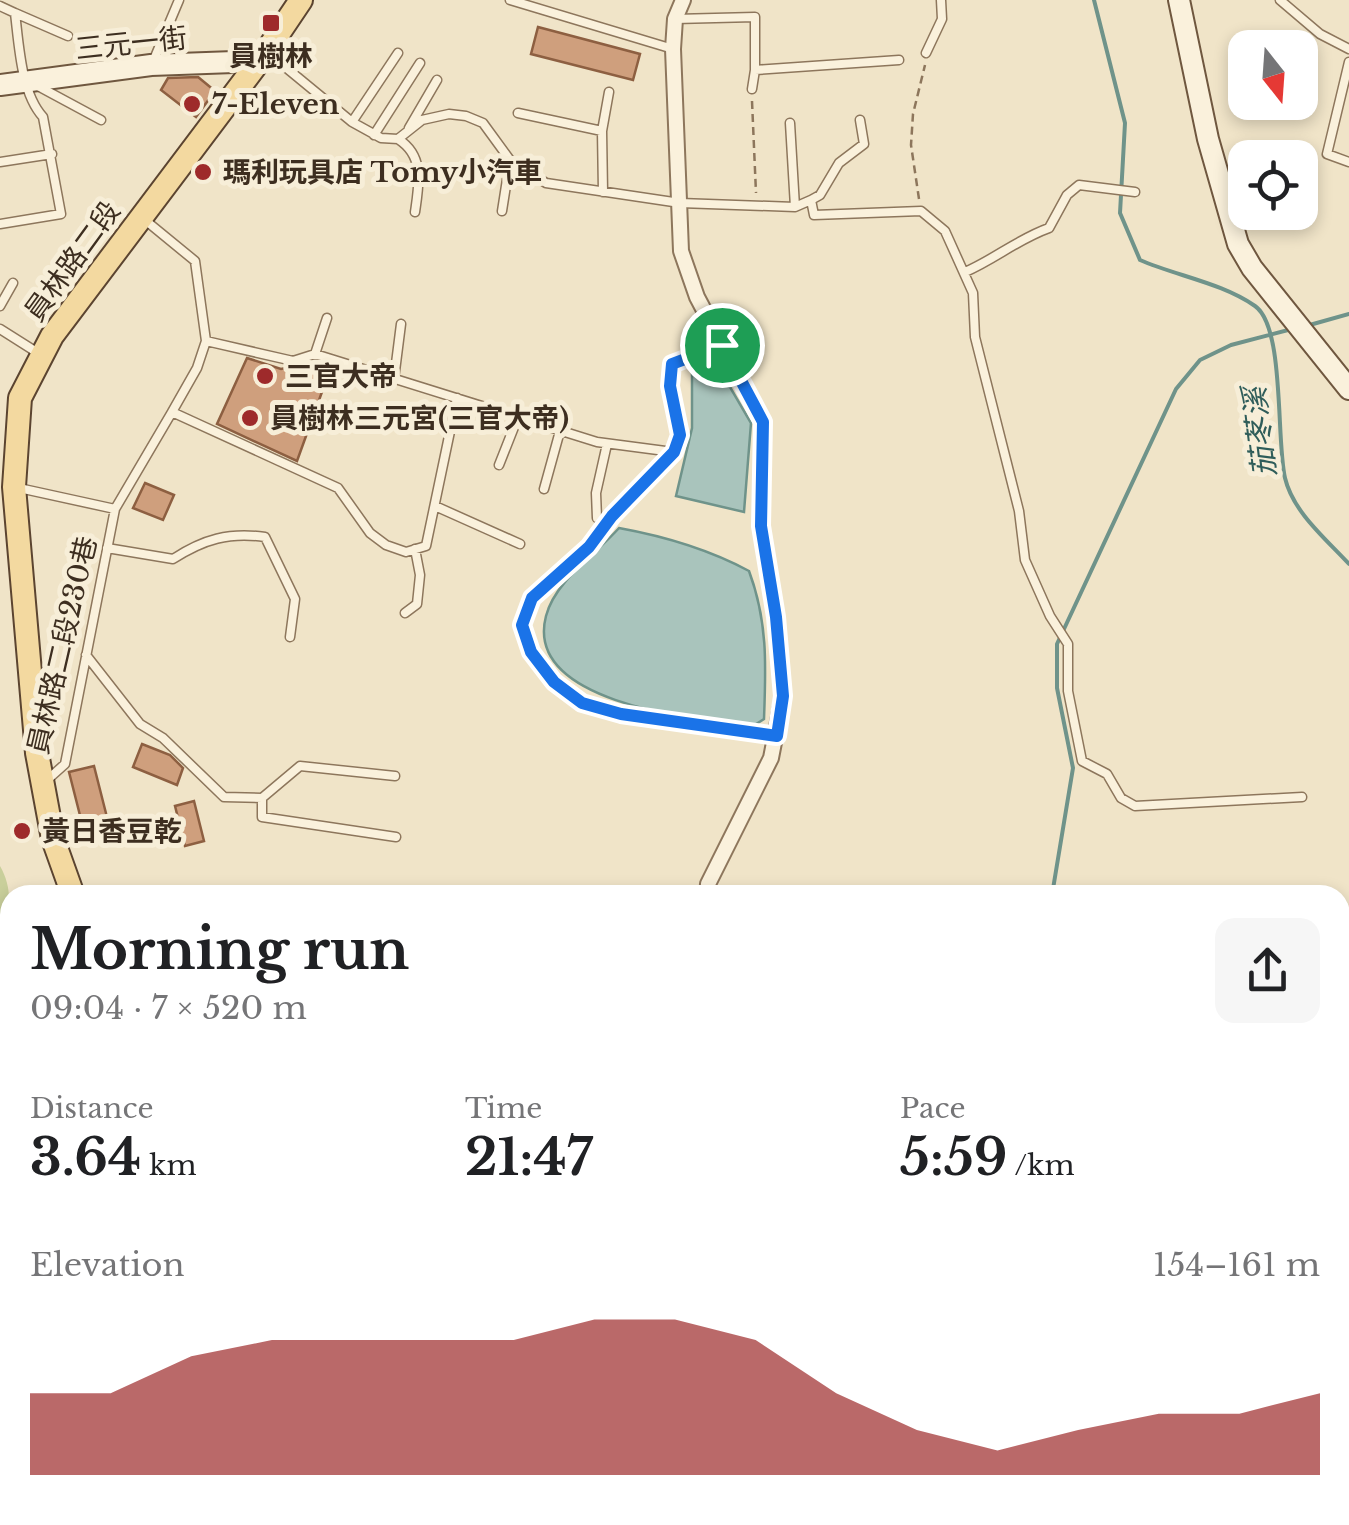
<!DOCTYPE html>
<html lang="en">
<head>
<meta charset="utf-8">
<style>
	:root { --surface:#fff; --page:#f6f6f6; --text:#202124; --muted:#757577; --accent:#9e2a2b }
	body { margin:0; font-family:"Libre Baskerville","Noto Sans TC",serif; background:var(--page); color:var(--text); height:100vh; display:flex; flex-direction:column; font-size:38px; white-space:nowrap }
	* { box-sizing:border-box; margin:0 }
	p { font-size:32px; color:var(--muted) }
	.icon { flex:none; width:55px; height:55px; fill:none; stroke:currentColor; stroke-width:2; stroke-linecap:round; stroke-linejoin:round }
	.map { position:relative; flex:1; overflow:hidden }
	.sheet { position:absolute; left:0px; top:885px; width:1350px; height:640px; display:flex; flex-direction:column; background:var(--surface); border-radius:30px 30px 0 0; box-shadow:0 5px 15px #0003 }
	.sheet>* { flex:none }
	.needle { width:65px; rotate:163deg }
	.controls { position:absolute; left:1228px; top:30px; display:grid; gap:20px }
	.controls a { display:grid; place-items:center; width:90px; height:90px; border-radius:20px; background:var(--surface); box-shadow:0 5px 15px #0003; font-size:50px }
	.pin { position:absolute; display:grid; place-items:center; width:85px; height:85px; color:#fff; margin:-42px; border:5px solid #fff; border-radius:50%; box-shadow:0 2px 10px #0007 }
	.round { display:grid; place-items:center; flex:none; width:105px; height:105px; border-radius:20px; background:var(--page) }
	.summary { display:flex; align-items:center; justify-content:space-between; height:170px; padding:0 30px }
	h1 { font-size:55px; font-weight:700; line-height:75px }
	.metrics { display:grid; grid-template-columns:repeat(3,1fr); gap:15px; height:170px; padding:10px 30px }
	.metrics div { display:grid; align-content:center }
	.metrics b { font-size:50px; font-weight:700 }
	.metrics small { font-size:28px; font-weight:400 }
	.metrics p { font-size:28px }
	.chart { height:280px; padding:20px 30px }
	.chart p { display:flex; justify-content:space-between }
	.chart svg { width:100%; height:180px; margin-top:10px; fill:var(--accent); opacity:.7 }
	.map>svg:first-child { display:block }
</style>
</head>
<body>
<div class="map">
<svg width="1349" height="1525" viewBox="0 0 1349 1525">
	<rect width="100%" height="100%" fill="#f0e4c8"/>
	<path fill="#c9cf9b" d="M0,866C13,889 11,911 0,936Z
		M1349,1169V1403L1340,1395V1172Z
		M1340,1495L1349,1496V1525H1234L1219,1515H1340Z"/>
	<path fill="#a9c4bc" stroke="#6f938a" stroke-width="2.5" d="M692,371L730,387L751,423L744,512L676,496L692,428Z
		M619,528C663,536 710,550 749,571C768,622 766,666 764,719L753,726C699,720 523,704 546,616C555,581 596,554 619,528Z"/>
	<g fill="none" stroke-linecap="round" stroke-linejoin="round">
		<path stroke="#6f938a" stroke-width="4" d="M1094,0L1125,123L1120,213L1140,260C1177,276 1222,283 1255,306C1285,327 1276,440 1285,478C1293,512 1326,539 1349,564
			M1306,326L1349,314
			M1052,895L1073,768L1057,688V644L1176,389L1200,360L1231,345L1292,329
			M1340,1023L1349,1019
			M979,1525L981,1515
			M1075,1525L1078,1515"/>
	</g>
	<path fill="#cf9f7d" stroke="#8d5f41" stroke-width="2.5" d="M538,27L640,54L633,80L531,54Z
		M198,77L215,91L196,117L161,90L168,78Z
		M247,358L281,369L315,362L331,367L297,461L217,424Z
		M145,483L174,495L163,520L133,508Z
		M142,744L170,755L183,768L177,785L133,767Z
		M94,766L111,833L86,839L69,772Z
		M194,801L204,841L185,846L175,806Z"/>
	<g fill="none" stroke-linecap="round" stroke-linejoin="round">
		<g stroke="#8d765c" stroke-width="11">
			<path id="lane" d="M510,0L673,49
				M1280,0L1320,34L1349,49
				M0,6L15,13C19,45 21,93 43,117L61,214L0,224
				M15,13L68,36
				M675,19L755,17V70L752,89
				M267,52L352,122L381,138L398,139L422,120L449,114L466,116L483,123L510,160L546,183L680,203L795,207L811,200
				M926,53L942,19L941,0
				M1349,62L1327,154L1349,162
				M152,64L179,0
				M755,70L899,60
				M36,85L101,120
				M518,113L602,131
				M860,120L864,144L839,163L820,195L811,200L814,215L921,211L945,231L973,293L975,337L1019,511L1025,560L1050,616L1068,644V691L1082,761L1107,774L1121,798L1135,806L1302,797
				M352,122L398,53
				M790,123L795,207
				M409,128L437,80
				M374,135L420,63
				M398,139C425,156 419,184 415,212
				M0,162L52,154
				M603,192L602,131L609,92
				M502,211L510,160
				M145,220L195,261L206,341L197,368L172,412
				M965,272C995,259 1018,239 1049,228L1067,195L1079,185L1135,192
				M0,306L13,283
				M0,329L38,353
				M206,341L293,361L315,354L597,442L673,452C684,424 669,395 672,364L723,345
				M315,354L327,318
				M394,379L401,324
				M499,465L518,417
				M19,488L115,509L172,412L338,488L370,533L386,545L406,552L426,546L457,398
				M544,489L560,431
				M435,506L520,544
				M597,518L596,493L607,444
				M107,548L173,559C204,539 229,532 265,537L295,599L290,637
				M405,613L417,604L420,575L415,549
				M86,655L140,724L163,738L224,797L262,798L300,766L395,776
				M46,781L65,764L115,509
				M262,798V817L396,837
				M0,1050L10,1052
				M0,1223L10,1227
				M0,1287L10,1290
				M0,1341L10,1344"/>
		</g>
		<g stroke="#8d765c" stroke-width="18">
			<path id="street" d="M683,0L675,19L673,49L681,251L697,297L763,422L761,526L776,617L783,696L771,758L708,884L707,895
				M0,1160L10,1163
				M1149,1515L1165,1525
				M575,1525V1515"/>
		</g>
		<g stroke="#6f573f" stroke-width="24">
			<path id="secondary" d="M1179,0L1208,139L1238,244L1252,268L1349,389
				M0,85L151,65L234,62L266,52
				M1340,1453L1349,1454
				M1340,1483L1349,1485"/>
		</g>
		<g stroke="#5b4430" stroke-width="26">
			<path id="primary" d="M73,895L53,839L37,753L14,487L20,398L52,336L266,52L301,0
				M77,1525L90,1515"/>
		</g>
		<g stroke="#5b4430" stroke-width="29">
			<path id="highway" d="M1340,1105L1349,1098
				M1340,1161L1349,1158
				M1340,1408L1349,1414
				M1197,1515L1213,1525"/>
		</g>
		<path stroke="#8d765c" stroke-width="2.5" stroke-dasharray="8 5" stroke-linecap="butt" d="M752,101L756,193
			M919,199L911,145L913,114L925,65
			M662,464L612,516L589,547L532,598L522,625L531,652L555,682L582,703L621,714L763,733
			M1001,1525V1515"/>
		<use href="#lane" stroke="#faf1dc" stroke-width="8"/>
		<use href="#street" stroke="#faf1dc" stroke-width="14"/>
		<use href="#secondary" stroke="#faf1dc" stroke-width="20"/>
		<use href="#primary" stroke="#f3d9a0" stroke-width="22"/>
		<use href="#highway" stroke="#e0a458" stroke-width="25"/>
	</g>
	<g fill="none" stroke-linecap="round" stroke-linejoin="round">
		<g stroke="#fff" stroke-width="20">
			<path id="route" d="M722,345L763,422L761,526L776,617L783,696L777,736L621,714L582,703L554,682L531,652L522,625L532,598L589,547L612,516L674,452L680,435L670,386L672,364Z"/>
		</g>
		<use href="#route" stroke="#1a73e8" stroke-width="12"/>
	</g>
	<g fill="#9e2a2b" stroke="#f7eed8" stroke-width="4">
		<rect x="261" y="13" width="20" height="20" rx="5"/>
		<circle cx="192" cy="104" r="10"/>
		<circle cx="203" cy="172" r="10"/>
		<circle cx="265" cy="376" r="10"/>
		<circle cx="250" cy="418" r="10"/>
		<circle cx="22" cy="831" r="10"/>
	</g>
	<g text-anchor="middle" stroke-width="10" stroke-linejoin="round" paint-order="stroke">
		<g font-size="28" fill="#3d2e20" stroke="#f7eed8">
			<text transform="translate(131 43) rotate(-6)" y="10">三元一街</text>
			<text transform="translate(72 261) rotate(-54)" y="10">員林路二段</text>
			<text transform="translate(62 645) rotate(-77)" y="10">員林路二段230巷</text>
		</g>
		<g font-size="28" font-weight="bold" fill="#3d2e20" stroke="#f7eed8" text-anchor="start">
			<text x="271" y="66" text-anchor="middle">員樹林</text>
			<text x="212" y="114">7-Eleven</text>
			<text x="223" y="182">瑪利玩具店 Tomy小汽車</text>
			<text x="285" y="386">三官大帝</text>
			<text x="270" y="428">員樹林三元宮(三官大帝)</text>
			<text x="42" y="841">黃日香豆乾</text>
		</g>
		<g font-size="30" font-style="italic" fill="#2f5d5a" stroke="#f7eed8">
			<text transform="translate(1260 432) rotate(-97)" y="10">茄苳溪</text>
		</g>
	</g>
</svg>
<div class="controls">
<a><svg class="needle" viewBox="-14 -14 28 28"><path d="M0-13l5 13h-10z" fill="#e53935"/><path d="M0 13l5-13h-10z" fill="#757577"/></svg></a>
<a><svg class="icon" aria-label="locate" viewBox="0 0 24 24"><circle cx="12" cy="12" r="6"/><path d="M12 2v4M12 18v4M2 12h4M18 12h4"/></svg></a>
</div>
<div class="pin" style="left:722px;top:345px;background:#1e9e55"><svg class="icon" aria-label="arrive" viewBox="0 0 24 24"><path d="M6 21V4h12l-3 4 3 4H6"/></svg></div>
<section class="sheet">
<div class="summary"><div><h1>Morning run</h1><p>09:04 · 7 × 520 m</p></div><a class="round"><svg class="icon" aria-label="share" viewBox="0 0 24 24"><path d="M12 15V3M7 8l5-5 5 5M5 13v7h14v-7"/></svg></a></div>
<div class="metrics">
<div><p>Distance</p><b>3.64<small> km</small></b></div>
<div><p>Time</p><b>21:47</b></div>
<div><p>Pace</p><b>5:59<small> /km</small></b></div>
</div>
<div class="chart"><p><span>Elevation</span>154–161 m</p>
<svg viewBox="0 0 160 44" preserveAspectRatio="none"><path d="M0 44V24L10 24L20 15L30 11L40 11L50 11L60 11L70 6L80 6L90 11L100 24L110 33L120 38L130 33L140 29L150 29L160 24V44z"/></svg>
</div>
</section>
</div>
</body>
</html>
